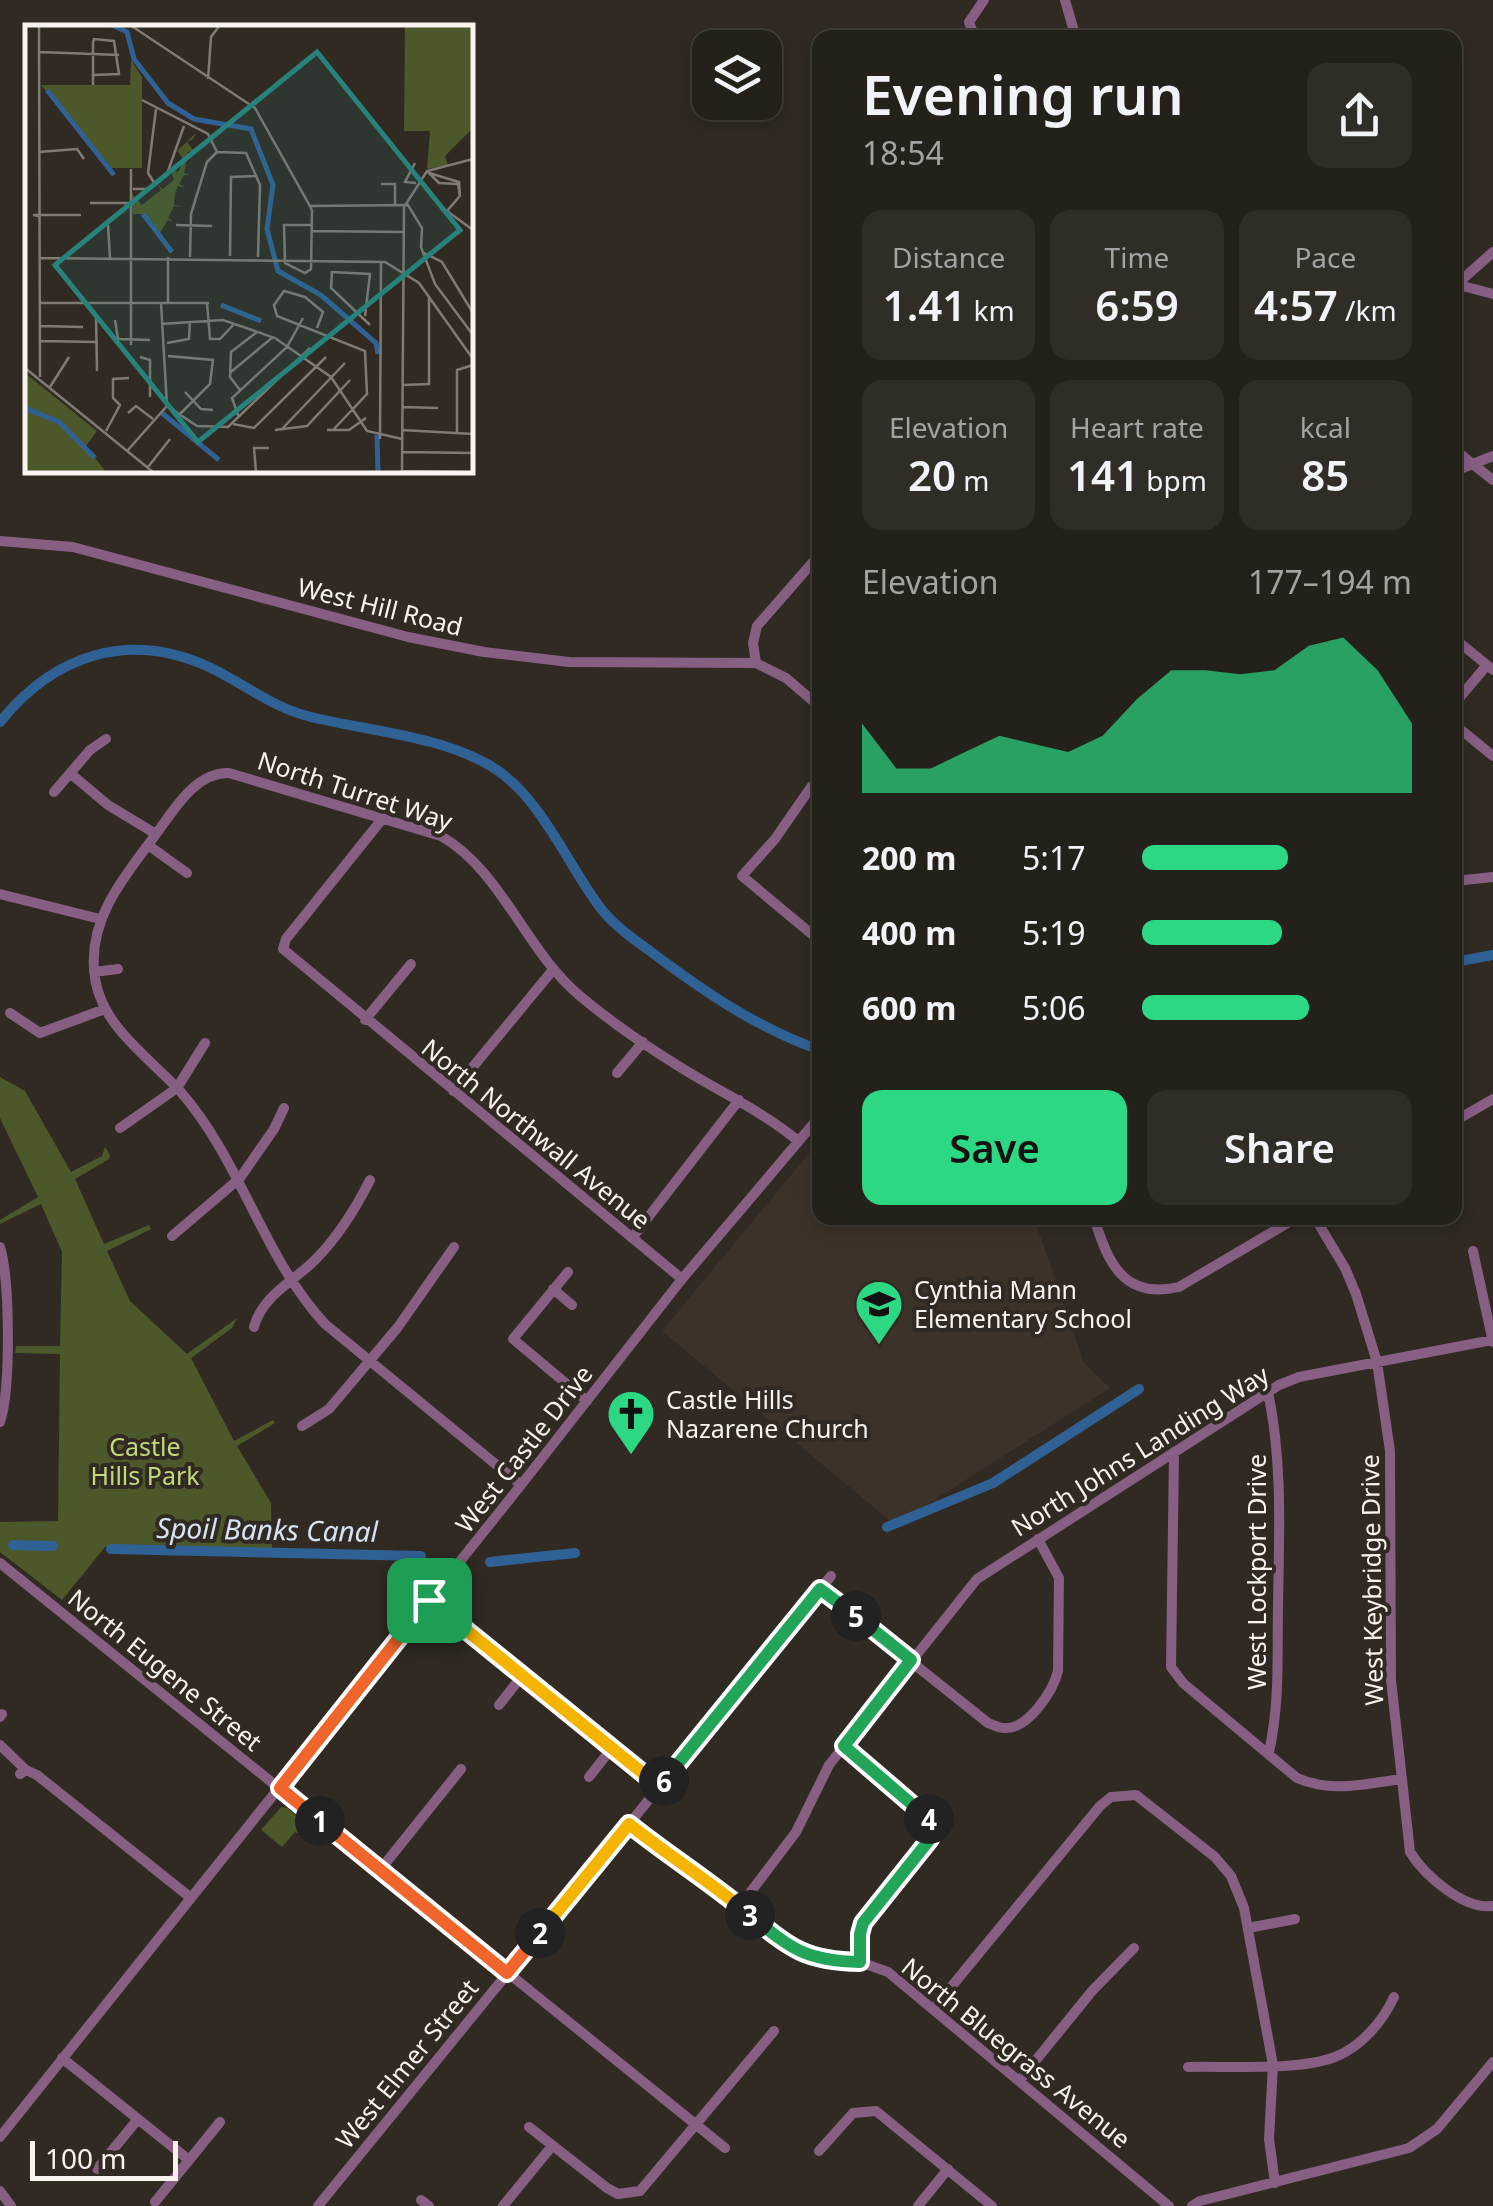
<!DOCTYPE html>
<html lang="en">
<head>
<meta charset="utf-8">
<style>
	:root { --surface:#24201a; --page:#302d27; --text:#f1f3f6; --muted:#a3a3a2; --line:#413e39; --accent:#2cd884 }
	body { margin:0; font-family:"Noto Sans",sans-serif; background:var(--page); color:var(--text); height:100vh; display:flex; flex-direction:column; font-size:38px; white-space:nowrap }
	* { box-sizing:border-box; margin:0 }
	p { font-size:32px; color:var(--muted) }
	.icon { flex:none; width:55px; height:55px; fill:none; stroke:currentColor; stroke-width:2; stroke-linecap:round; stroke-linejoin:round }
	.map { position:relative; flex:1; overflow:hidden }
	.drawer { position:absolute; left:812px; top:30px; width:650px; height:1195px; display:flex; flex-direction:column; background:var(--surface); border-radius:20px; box-shadow:0 5px 15px #0003,0 0 0 2px var(--line) }
	.drawer>* { flex:none }
	.tools { position:absolute; left:692px; top:30px; display:grid; gap:20px }
	.tools a { display:grid; place-items:center; width:90px; height:90px; border-radius:20px; background:var(--surface); box-shadow:0 5px 15px #0003,0 0 0 2px var(--line); font-size:50px }
	.scale { position:absolute; left:30px; bottom:25px; width:148px; box-sizing:border-box; padding-left:10px; border:5px solid #f8f3ef; border-top:0; font-size:28px; line-height:35px; white-space:nowrap; color:#f8f3ef; -webkit-text-stroke:8px #302a23; paint-order:stroke }
	.pin { position:absolute; display:grid; place-items:center; width:85px; height:85px; color:#fff; margin:-42px; border-radius:20px; box-shadow:0 5px 15px #0006 }
	.km { position:absolute; width:50px; height:50px; margin:-25px; border-radius:50%; background:#222; color:#fff; font-size:28px; line-height:50px; text-align:center }
	.round { display:grid; place-items:center; flex:none; width:105px; height:105px; border-radius:20px; background:var(--page) }
	.summary { display:flex; align-items:center; justify-content:space-between; height:170px; padding:0 50px }
	h1 { font-size:55px; font-weight:600; line-height:75px }
	.figures { display:grid; grid-template-columns:repeat(3,1fr); gap:15px; height:170px; padding:10px 50px }
	.figures div { display:grid; align-content:center; border-radius:20px; background:var(--page); text-align:center }
	.figures b { font-size:42px; font-weight:600 }
	.figures small { font-size:28px; font-weight:400 }
	.figures p { font-size:28px }
	.chart { height:280px; padding:20px 50px }
	.chart p { display:flex; justify-content:space-between }
	.chart svg { width:100%; height:180px; margin-top:10px; fill:var(--accent); opacity:.7 }
	.primary-button { display:flex; gap:20px; margin-top:auto; padding:20px 50px }
	.primary-button a { flex:1; height:115px; border-radius:20px; background:var(--accent); color:#111; font-size:40px; font-weight:600; line-height:115px; text-align:center }
	.primary-button a+a { background:var(--page); color:var(--text) }
	ul { padding:0 50px; list-style:none; font-size:32px }
	li { display:grid; grid-template-columns:160px 120px 1fr; align-items:center; height:75px }
	li i { height:25px; border-radius:12px; background:var(--accent) }
	.map>svg:first-child { display:block }
</style>
</head>
<body>
<div class="map">
<svg width="1493" height="2206" viewBox="0 0 1493 2206">
	<rect width="100%" height="100%" fill="#302a23"/>
	<path fill="#3d3227" d="M820,1140V1218H1034L1084,1363L1110,1388L895,1525L662,1331Z"/>
	<path fill="#4c5829" d="M0,1077L25,1091L71,1172L102,1156L105,1147L110,1155L109,1159L75,1179L104,1244L149,1225L151,1229L107,1251L130,1301L187,1354L237,1318L232,1328L191,1358L234,1441L273,1420L275,1423L237,1446L271,1503L272,1549L105,1547L62,1600L0,1552V1522L58,1521L60,1354L15,1353L16,1346H60L62,1252L41,1204L0,1224V1220L38,1197L0,1118Z
		M281,1807L287,1808L309,1826L302,1835L295,1832L282,1847L261,1830Z"/>
	<g fill="none" stroke-linecap="round" stroke-linejoin="round">
		<path stroke="#306194" stroke-width="10" d="M0,722C54,655 128,630 209,667C243,683 273,708 311,717C368,731 443,736 494,768C540,797 567,863 599,906C612,924 632,938 650,951C703,991 757,1028 820,1050
			M1455,962L1493,955
			M887,1527L993,1483L1139,1389
			M13,1545L53,1546
			M111,1549L421,1556
			M490,1562L575,1553"/>
		<path stroke="#865f83" stroke-width="10" d="M1065,0L1076,38
			M975,38L969,22L984,0
			M1455,284L1493,294
			M1457,284L1493,252
			M1455,450L1493,480
			M1455,471L1493,456
			M0,541L73,547L408,637L484,652L569,662L756,663L786,678L820,707
			M1455,639L1493,670
			M756,663L753,643L757,626L820,554
			M1455,703L1487,665
			M1455,725L1493,756
			M71,774L108,805L156,834
			M820,781L811,787L775,839L742,876L820,941
			M54,792L90,750L106,739
			M383,818L286,939L283,949L682,1279
			M148,845L187,873
			M1455,881L1493,877
			M0,894L100,919
			M94,972L118,969
			M10,1013L40,1033L105,1009
			M365,1020L411,964
			M617,1073L643,1042
			M453,1091L552,971
			M1455,1121L1493,1099
			M120,1128L177,1088L205,1043
			M1094,1218C1108,1262 1123,1300 1179,1287L1296,1218
			M1315,1218L1345,1268L1356,1294L1377,1362L1390,1451L1391,1680L1410,1852C1425,1876 1464,1910 1493,1906
			M172,1236L240,1178L274,1129L284,1108
			M632,1238L739,1100
			M0,1247C10,1281 11,1390 0,1422
			M1473,1251L1493,1342
			M568,1272L513,1339L587,1401
			M553,1289L572,1305
			M254,1327C262,1295 295,1281 317,1258C339,1235 356,1208 370,1180
			M1268,1392C1283,1464 1279,1534 1278,1607C1277,1658 1280,1702 1269,1752
			M302,1426L329,1409L398,1327L454,1247
			M1174,1452L1171,1667L1183,1683L1297,1778C1331,1793 1365,1784 1401,1779
			M521,1485L325,1324C262,1256 242,1162 180,1091C147,1055 97,1024 94,969C90,915 126,875 156,834C174,810 195,772 229,773L441,836C502,871 525,950 580,996C611,1022 646,1046 680,1067C720,1092 760,1110 797,1140
			M0,1563L725,2148
			M820,1589L988,1723C994,1725 999,1728 1004,1728C1028,1730 1053,1691 1058,1671L1059,1578L1038,1539
			M429,1601L659,1787
			M499,1705L522,1676
			M0,1717L2,1714
			M0,1745L26,1770
			M843,1746L929,1818L933,1831L930,1839L863,1923L860,1934V1962
			M20,1774L26,1770L37,1775L191,1898
			M589,1777L612,1748
			M629,1824L684,1867L723,1891L784,1943L817,1960L860,1962L888,1972L1169,2206
			M380,1870L461,1769
			M740,1906L796,1832L829,1765L977,1579L1279,1385L1299,1377L1493,1340
			M1248,1928L1295,1919
			M933,2009L1100,1806L1111,1797L1136,1795L1215,1857L1231,1876L1244,1908L1273,2065L1269,2139L1275,2183
			M62,2058L189,2160
			M1188,2067C1229,2066 1299,2071 1335,2057C1361,2047 1383,2021 1394,1997
			M1019,2081L1092,1991L1134,1948
			M529,2127L607,2188L618,2194L640,2191L774,2031
			M0,2137L521,1485L682,1279L820,1116
			M819,2151L853,2113L876,2111L992,2206
			M97,2169L138,2119
			M0,2191L11,2206
			M421,2200L429,2206
			M155,2202L220,2122
			M318,2206L831,1576
			M503,2206L552,2146
			M918,2206L948,2169
			M1192,2206L1200,2201L1409,2148L1437,2129L1493,2062"/>
	</g>
	<g fill="none" stroke-linecap="round" stroke-linejoin="round">
		<g stroke="#fff" stroke-width="20">
			<path id="split-1" d="M320,1821L280,1788L429,1600"/>
		</g>
		<g stroke="#fff" stroke-width="20">
			<path id="split-2" d="M320,1821L507,1973L540,1933"/>
		</g>
		<g stroke="#fff" stroke-width="20">
			<path id="split-3" d="M540,1933L629,1824C669,1856 711,1882 750,1915"/>
		</g>
		<g stroke="#fff" stroke-width="20">
			<path id="split-4" d="M750,1915C791,1949 806,1961 860,1962V1934L863,1923L930,1839L933,1830L929,1819"/>
		</g>
		<g stroke="#fff" stroke-width="20">
			<path id="split-5" d="M856,1616L911,1660L844,1746L929,1819"/>
		</g>
		<g stroke="#fff" stroke-width="20">
			<path id="split-6" d="M664,1781L820,1589L856,1616"/>
		</g>
		<g stroke="#fff" stroke-width="20">
			<path id="split-7" d="M429,1600L660,1787L664,1781"/>
		</g>
		<use href="#split-1" stroke="#f0652b" stroke-width="12"/>
		<use href="#split-2" stroke="#f0652b" stroke-width="12"/>
		<use href="#split-3" stroke="#f5b400" stroke-width="12"/>
		<use href="#split-4" stroke="#22a559" stroke-width="12"/>
		<use href="#split-5" stroke="#22a559" stroke-width="12"/>
		<use href="#split-6" stroke="#22a559" stroke-width="12"/>
		<use href="#split-7" stroke="#f5b400" stroke-width="12"/>
	</g>
	<defs>
		<g id="school-pin" transform="scale(2.5)"><path d="M0 17L-7.5 6A9.5 9.5 0 1 1 7.5 6Z" fill="#2cd884" stroke="#302a23"/><path d="M0-5L7-2L0 1L-7-2ZM-4 1L0 2.5L4 1V4Q0 6-4 4Z" fill="#111"/></g>
		<g id="church-pin" transform="scale(2.5)"><path d="M0 17L-7.5 6A9.5 9.5 0 1 1 7.5 6Z" fill="#2cd884" stroke="#302a23"/><path d="M-1.2-6h2.4v3.5h3.3v2.4h-3.3V6h-2.4V-.1h-3.3v-2.4h3.3Z" fill="#111"/></g>
	</defs>
	<g fill-rule="evenodd">
		<use href="#school-pin" x="879" y="1304"/>
		<use href="#church-pin" x="631" y="1414"/>
	</g>
	<g text-anchor="middle" stroke-width="8" stroke-linejoin="round" paint-order="stroke">
		<g font-size="25" fill="#f8f3ef" stroke="#302a23">
			<text transform="translate(380 607) rotate(14)" y="9">West Hill Road</text>
			<text transform="translate(355 791) rotate(18)" y="9">North Turret Way</text>
			<text transform="translate(536 1134) rotate(39)" y="9">North Northwall Avenue</text>
			<text transform="translate(524 1449) rotate(-52)" y="9">West Castle Drive</text>
			<text transform="translate(1140 1451) rotate(-32)" y="9">North Johns Landing Way</text>
			<text transform="translate(1257 1572) rotate(-90)" y="9">West Lockport Drive</text>
			<text transform="translate(1372 1580) rotate(-91)" y="9">West Keybridge Drive</text>
			<text transform="translate(165 1670) rotate(39)" y="9">North Eugene Street</text>
			<text transform="translate(1016 2053) rotate(39)" y="9">North Bluegrass Avenue</text>
			<text transform="translate(407 2064) rotate(-51)" y="9">West Elmer Street</text>
		</g>
		<g font-size="25" fill="#f8f3ef" stroke="#302a23" text-anchor="start">
			<text x="914" y="1299">Cynthia Mann<tspan x="914" dy="29">Elementary School</tspan></text>
			<text x="666" y="1409">Castle Hills<tspan x="666" dy="29">Nazarene Church</tspan></text>
		</g>
		<g font-size="25" fill="#c1db78" stroke="#302a23">
			<text x="145" y="1456">Castle<tspan x="145" dy="29">Hills Park</tspan></text>
		</g>
		<g font-size="28" font-style="italic" fill="#d7e4f4" stroke="#302a23">
			<text transform="translate(267 1530) rotate(1)" y="10">Spoil Banks Canal</text>
		</g>
	</g>
	<g transform="translate(25 25)">
		<rect width="448" height="448" fill="#302a23"/>
		<path d="M380,0H447V104L420,131L423,140L402,144L405,106H379ZM106,35L117,52V143H83L16,60H105ZM171,108L168,114L162,117L169,126L163,127L159,148L165,150H159L154,159L161,163L153,161L150,168L149,180L158,182L149,181L143,193L149,197L143,195L134,209L118,189H108L107,169L117,180L136,165L132,159L138,164L149,155L146,144L153,147L159,135L152,126ZM0,348L72,406L61,421L81,447H0Z" fill="#4c5829"/>
		<path fill="none" stroke="#306194" stroke-width="5" d="M87,0L102,7L109,34L143,78L169,94L226,104L248,160L242,204L253,246L296,270L351,318L353,329M22,65L89,150M118,189L147,227M196,280L236,296M0,383L34,397L70,433M137,388L194,435M352,410L353,447"/>
		<path fill="none" stroke="#807a75" stroke-width="2.5" d="M14,0L15,352M105,0L230,83L286,183L287,186L286,244L280,248L260,238L259,200H287M14,27L94,30M183,54L186,12L195,0M68,60V18L69,14L89,16L94,49L68,50M117,75L183,109L192,127M14,127L52,124L59,134M192,127L221,128L235,160L233,232M390,138L380,157L391,158M106,144V320M403,147L414,158L433,159L435,172L434,157L404,148M130,159L123,148L131,84M356,159H370V179M108,164H123L142,149L159,101M434,172L422,186L448,205M65,178H106M286,181L383,180L397,203L396,222L410,259L448,310M14,191L8,190H56M83,200L85,233M151,200L187,201M287,206L378,207M399,228L417,237L448,288M205,231L206,152L231,151M143,232V278M165,232L166,189L182,137L192,127M15,233L360,237L394,258L448,334M15,278H184M136,278L142,381M182,278L185,314H195L209,299M71,289L72,346M340,291L345,249L307,247L306,263L345,300M90,295L93,314L125,315M136,299L198,295L250,313L306,352L342,406L377,414M15,301L58,302M292,303L298,287L280,272L259,266L249,280L252,291L340,326L342,369L308,405M15,316L73,317M142,318L164,314L165,296M143,331L188,335L185,359L155,389M115,332L125,335V372M0,343L128,447M206,347L248,312M378,360L404,359V273M25,362L44,332M215,365L205,352L206,327L232,307M160,367L176,384L188,385M377,382L413,383M103,388L111,381L128,394M214,393L207,373L262,322L278,293M208,399L229,403L301,332M250,405L282,401L325,355M256,405L320,338M302,405H324L341,393M377,405L448,409M81,406L95,380L88,373V354L104,353M432,407V345L448,340M355,414L356,237M103,425L142,381L172,401L203,402L285,323M377,427L448,428M123,442L145,414M377,446L438,447M231,447L229,423H244M377,447L379,182L402,146L448,134"/>
		<path fill="#26827b" fill-opacity="0.15" stroke="#26827b" stroke-width="5" d="M292,27L435,205L173,417L30,240Z"/>
		<rect width="448" height="448" fill="none" stroke="#f8f3ef" stroke-width="5"/>
	</g>
</svg>
<div class="tools">
<a><svg class="icon" aria-label="layers" viewBox="0 0 24 24"><path d="M12 4l9 5-9 5-9-5zM3 14l9 5 9-5"/></svg></a>
</div>
<div class="scale">100 m</div>
<div class="pin" style="left:429px;top:1600px;background:#1e9e55"><svg class="icon" aria-label="arrive" viewBox="0 0 24 24"><path d="M6 21V4h12l-3 4 3 4H6"/></svg></div>
<b class="km" style="left:320px;top:1821px">1</b>
<b class="km" style="left:540px;top:1933px">2</b>
<b class="km" style="left:750px;top:1915px">3</b>
<b class="km" style="left:929px;top:1819px">4</b>
<b class="km" style="left:856px;top:1616px">5</b>
<b class="km" style="left:664px;top:1781px">6</b>
<section class="drawer">
<div class="summary"><div><h1>Evening run</h1><p>18:54</p></div><a class="round"><svg class="icon" aria-label="share" viewBox="0 0 24 24"><path d="M12 15V3M7 8l5-5 5 5M5 13v7h14v-7"/></svg></a></div>
<div class="figures">
<div><p>Distance</p><b>1.41<small> km</small></b></div>
<div><p>Time</p><b>6:59</b></div>
<div><p>Pace</p><b>4:57<small> /km</small></b></div>
</div>
<div class="figures">
<div><p>Elevation</p><b>20<small> m</small></b></div>
<div><p>Heart rate</p><b>141<small> bpm</small></b></div>
<div><p>kcal</p><b>85</b></div>
</div>
<div class="chart"><p><span>Elevation</span>177–194 m</p>
<svg viewBox="0 0 160 44" preserveAspectRatio="none"><path d="M0 44V27L10 38L20 38L30 34L40 30L50 32L60 34L70 30L80 21L90 14L100 14L110 15L120 14L130 8L140 6L150 14L160 27V44z"/></svg>
</div>
<ul>
<li><b>200 m</b>5:17<i style="width:54%"></i></li>
<li><b>400 m</b>5:19<i style="width:52%"></i></li>
<li><b>600 m</b>5:06<i style="width:62%"></i></li>
</ul>
<div class="primary-button"><a>Save</a><a>Share</a></div>
</section>
</div>
</body>
</html>
